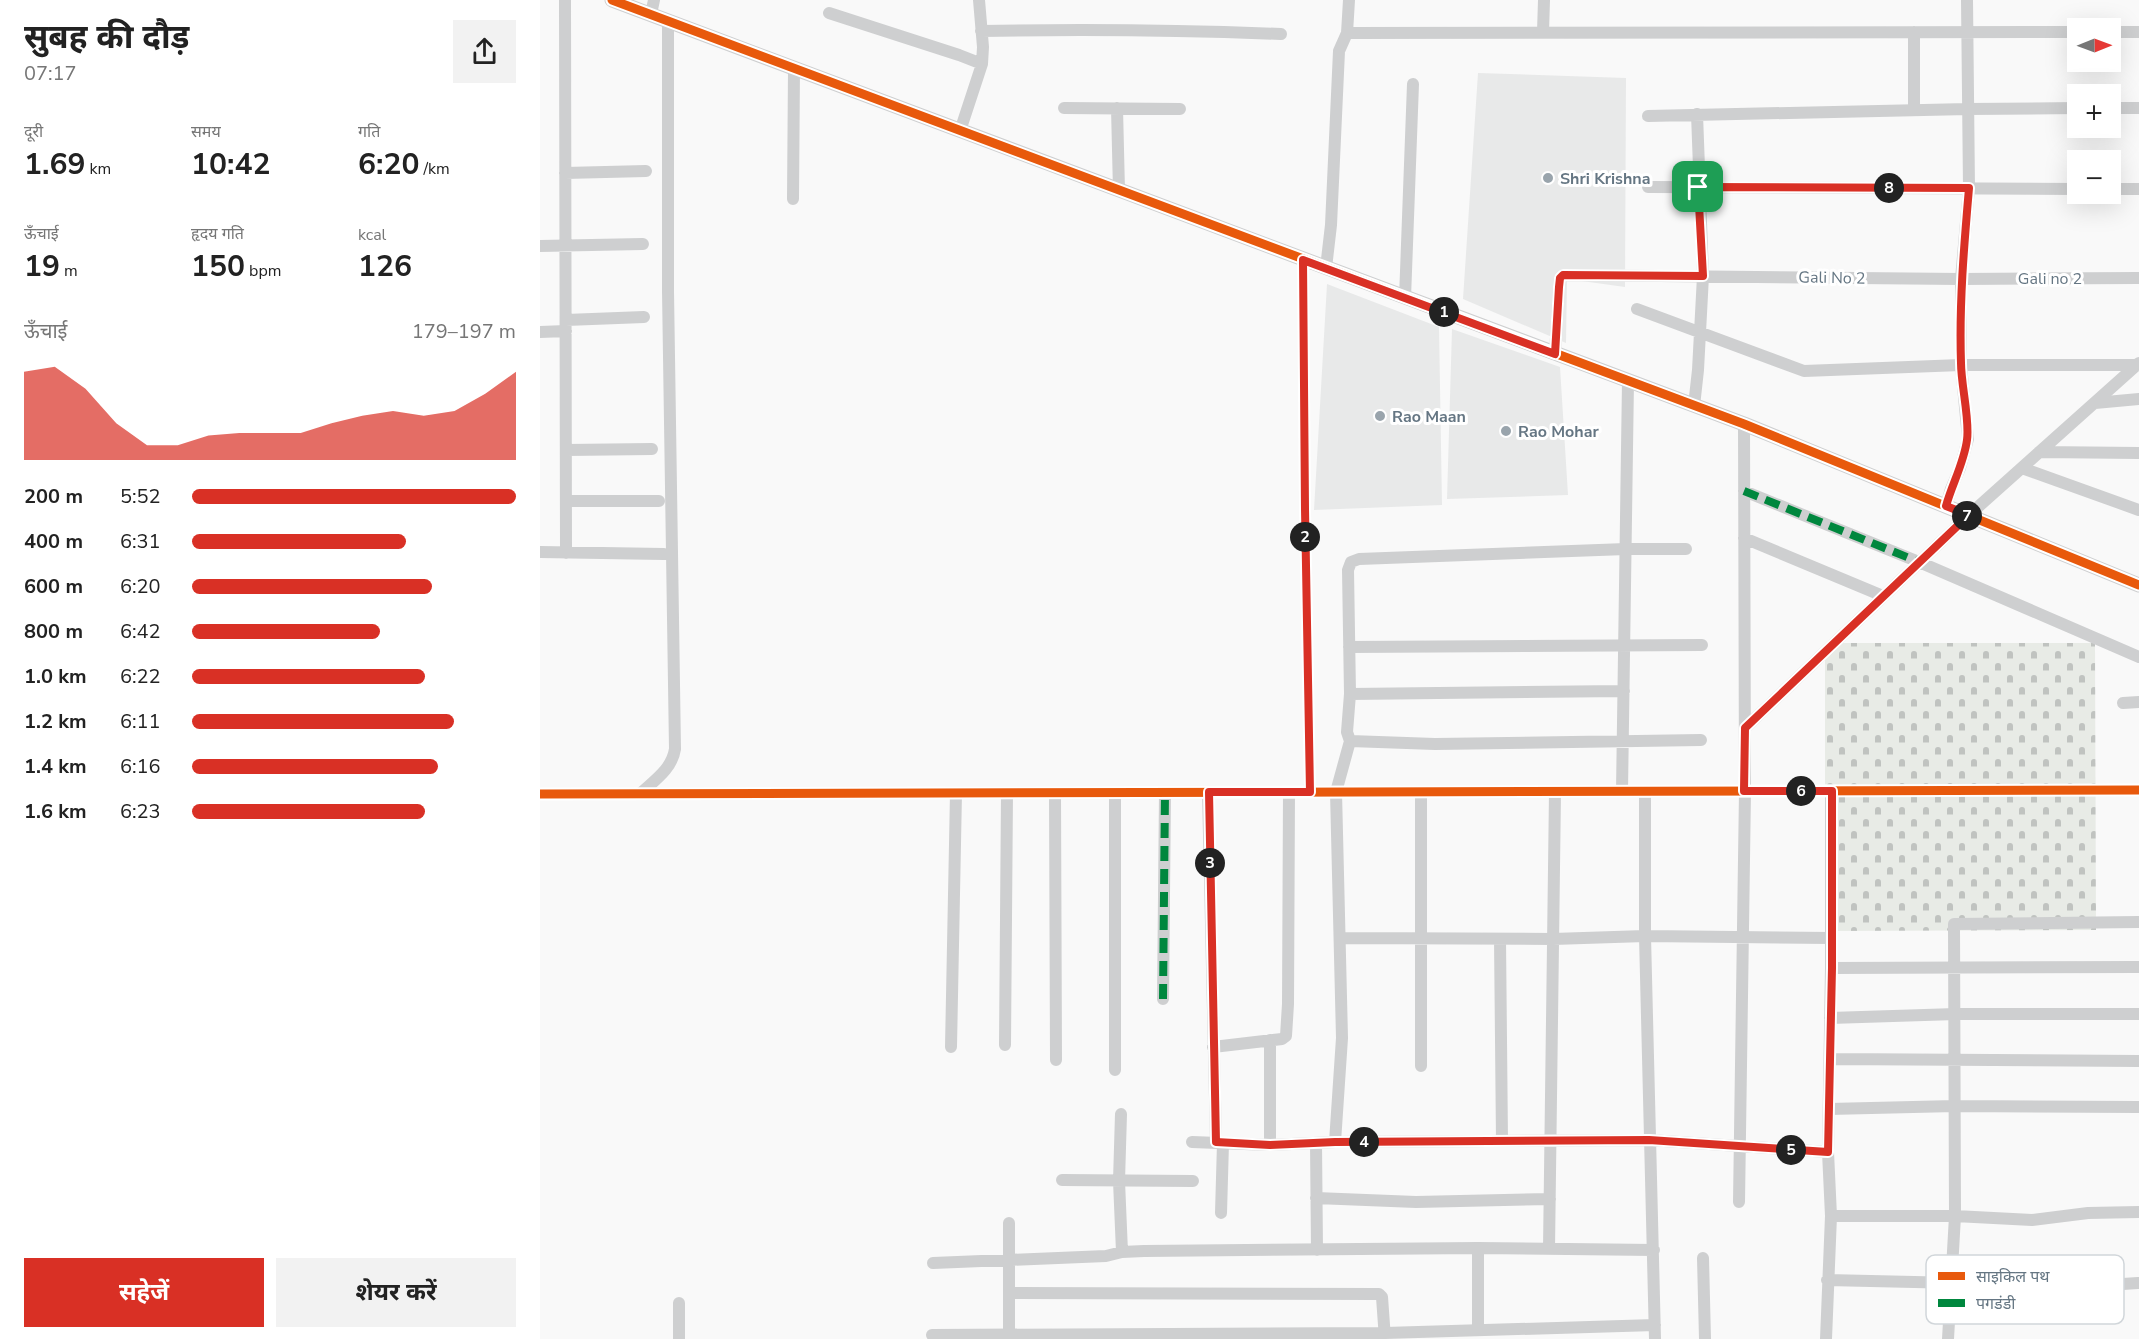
<!DOCTYPE html>
<html lang="hi">
<head>
<meta charset="utf-8">
<style>
	:root { --surface:#fff; --page:#f2f2f2; --text:#222; --muted:#767676; --accent:#d93025 }
	body { margin:0; font-family:"Nunito Sans","Noto Sans Devanagari",sans-serif; background:var(--page); color:var(--text); height:100vh; display:flex; flex-direction:column; font-size:22px; white-space:nowrap }
	* { box-sizing:border-box; margin:0 }
	p { font-size:20px; color:var(--muted) }
	.icon { flex:none; width:33px; height:33px; fill:none; stroke:currentColor; stroke-width:2; stroke-linecap:round; stroke-linejoin:round }
	.map { position:relative; flex:1; overflow:hidden }
	.side { display:flex; flex-direction:column; background:var(--surface); width:540px }
	.side>* { flex:none }
	.needle { width:39px; rotate:89deg }
	.tools { position:absolute; left:1527px; top:18px; display:grid; gap:12px }
	.tools a { display:grid; place-items:center; width:54px; height:54px; border-radius:0px; background:var(--surface); box-shadow:0 6px 24px #0002; font-size:30px }
	.pin { position:absolute; display:grid; place-items:center; width:51px; height:51px; color:#fff; margin:-26px; border-radius:12px; box-shadow:0 3px 9px #0006 }
	.km { position:absolute; width:30px; height:30px; margin:-15px; border-radius:50%; background:#222; color:#fff; font-size:16px; line-height:30px; text-align:center }
	.round { display:grid; place-items:center; flex:none; width:63px; height:63px; border-radius:0px; background:var(--page) }
	.overview { display:flex; align-items:center; justify-content:space-between; height:102px; padding:0 24px }
	h1 { font-size:33px; font-weight:700; line-height:45px }
	.figures { display:grid; grid-template-columns:repeat(3,1fr); gap:9px; height:102px; padding:6px 24px }
	.figures div { display:grid; align-content:center }
	.figures b { font-size:30px; font-weight:700 }
	.figures small { font-size:16px; font-weight:400 }
	.figures p { font-size:16px }
	.chart { height:168px; padding:12px 24px }
	.chart p { display:flex; justify-content:space-between }
	.chart svg { width:100%; height:108px; margin-top:6px; fill:var(--accent); opacity:.7 }
	.primary-button { display:flex; gap:12px; margin-top:auto; padding:12px 24px }
	.primary-button a { flex:1; height:69px; border-radius:0px; background:var(--accent); color:#fff; font-size:24px; font-weight:700; line-height:69px; text-align:center }
	.primary-button a+a { background:var(--page); color:var(--text) }
	ul { padding:0 24px; list-style:none; font-size:20px }
	li { display:grid; grid-template-columns:96px 72px 1fr; align-items:center; height:45px }
	li i { height:15px; border-radius:8px; background:var(--accent) }
	main { display:flex; flex:1; min-height:0 }
	.map>svg:first-child { display:block }
</style>
</head>
<body>
<main>
<section class="side">
<div class="overview"><div><h1>सुबह की दौड़</h1><p>07:17</p></div><a class="round"><svg class="icon" aria-label="share" viewBox="0 0 24 24"><path d="M12 15V3M7 8l5-5 5 5M5 13v7h14v-7"/></svg></a></div>
<div class="figures">
<div><p>दूरी</p><b>1.69<small> km</small></b></div>
<div><p>समय</p><b>10:42</b></div>
<div><p>गति</p><b>6:20<small> /km</small></b></div>
</div>
<div class="figures">
<div><p>ऊँचाई</p><b>19<small> m</small></b></div>
<div><p>हृदय गति</p><b>150<small> bpm</small></b></div>
<div><p>kcal</p><b>126</b></div>
</div>
<div class="chart"><p><span>ऊँचाई</span>179–197 m</p>
<svg viewBox="0 0 160 44" preserveAspectRatio="none"><path d="M0 44V8L10 6L20 15L30 29L40 38L50 38L60 34L70 33L80 33L90 33L100 29L110 26L120 24L130 26L140 24L150 17L160 8V44z"/></svg>
</div>
<ul>
<li><b>200 m</b>5:52<i style="width:100%"></i></li>
<li><b>400 m</b>6:31<i style="width:66%"></i></li>
<li><b>600 m</b>6:20<i style="width:74%"></i></li>
<li><b>800 m</b>6:42<i style="width:58%"></i></li>
<li><b>1.0 km</b>6:22<i style="width:72%"></i></li>
<li><b>1.2 km</b>6:11<i style="width:81%"></i></li>
<li><b>1.4 km</b>6:16<i style="width:76%"></i></li>
<li><b>1.6 km</b>6:23<i style="width:72%"></i></li>
</ul>
<div class="primary-button"><a>सहेजें</a><a>शेयर करें</a></div>
</section>
<div class="map">
<svg width="1599" height="1339" viewBox="0 0 1599 1339">
	<defs>
		<pattern id="cemetery-stones" width="16" height="16" patternUnits="userSpaceOnUse" patternTransform="scale(1.5)"><rect width="16" height="16" fill="#e8ebe6"/><path d="M2 7V4a2 2 0 0 1 4 0v3zM10 15v-3a2 2 0 0 1 4 0v3z" fill="#c0c3c0"/></pattern>
	</defs>
	<rect width="100%" height="100%" fill="#f9f9f9"/>
	<path fill="#e8e9e9" d="M938,73L1086,78L1085,287L1027,279L1026,343L923,299Z
		M787,284L899,327L902,505L774,510Z
		M912,329L1020,367L1028,495L907,499Z"/>
	<path fill="url(#cemetery-stones)" d="M1285,643H1555L1556,930L1285,931Z"/>
	<g fill="none" stroke-linecap="round" stroke-linejoin="round">
		<path stroke="#cecfd0" stroke-width="6" d="M763,261L765,509L770,792"/>
		<path stroke="#cecfd0" stroke-width="12" d="M25,0L26,553
			M289,13L419,55L442,64
			M111,14L114,0
			M441,31C542,29 641,30 741,34
			M1003,32L1004,0
			M1570,32H1599
			M807,33L1538,32
			M524,108L640,109
			M577,108L579,191
			M1570,108H1599
			M1374,110V32
			M1108,116L1428,109L1538,108
			M420,131L442,64L443,47L439,0
			M25,173L106,171
			M1108,187L1538,189
			M1570,189H1599
			M253,199L254,69
			M0,246L103,244
			M786,268L791,225L799,51L807,33L809,0
			M865,298L873,84
			M1097,309L1264,371L1421,365H1597
			M26,320L104,317
			M0,332L26,331
			M1015,354L1019,287L1020,278L1023,275L1421,279L1599,278
			M1555,403L1599,399
			M1154,406L1158,370L1163,276L1157,114
			M26,450L112,449
			M1499,452L1599,453
			M1482,468L1599,510
			M1204,491L1379,562L1599,657
			M26,501H119
			M1406,506L1411,489L1420,468L1428,439L1421,365V279L1429,188L1427,0
			M1204,538L1343,596
			M0,552L124,554
			M809,647L1162,645
			M810,694L1084,691
			M1583,703L1599,702
			M1205,728L1429,515L1599,363
			M810,741L895,744L1161,740
			M1082,791L1088,381
			M1105,791V936L1291,938
			M668,792L676,1142
			M881,792V1066
			M515,793L516,1060
			M575,793V1070
			M0,794L1599,790
			M100,794C115,780 132,769 135,749L128,291V21
			M801,938L1013,939L1105,936L1115,1339
			M960,939L962,1141
			M1291,968L1599,967
			M623,999L625,792
			M1290,1018L1416,1014H1599
			M465,1045L467,793
			M411,1047L416,793
			M673,1047L742,1039L746,1036L748,1004L749,792
			M1290,1059L1599,1061
			M1289,1109L1415,1106L1599,1107
			M581,1114L579,1181L582,1252
			M652,1142L730,1145L795,1142L1109,1140L1288,1152
			M795,1142L802,1038L796,792L810,741L807,732L810,694L808,570L811,562L819,559L1086,549H1146
			M776,1143L777,1250
			M730,1145V1040
			M522,1180L653,1181
			M776,1198L876,1202L1010,1199
			M1199,1202L1205,791L1204,424
			M681,1213L683,1143
			M1291,1216H1415L1492,1220L1548,1213L1599,1212
			M938,1248V1329
			M1009,1249L1015,792
			M1163,1258L1165,1339
			M393,1263L566,1256L582,1252L604,1251L938,1248L1114,1250
			M1287,1280L1552,1286L1598,1283
			M469,1293L839,1294L842,1297L845,1339
			M392,1335L845,1333L1115,1325
			M139,1339V1303
			M469,1339V1223
			M1286,1339L1291,1216L1288,1152L1291,968V791
			M1408,1339L1415,1216L1414,924L1599,922"/>
		<path stroke="#cecfd0" stroke-width="15" d="M72,0L1204,424L1599,585"/>
		<path stroke="#00873e" stroke-width="8" stroke-dasharray="15 8" stroke-linecap="butt" d="M1204,491L1379,562
			M623,999L625,792"/>
		<g stroke="#fff" stroke-width="13">
			<path id="cycleway" d="M72,0L1204,424L1599,585
				M0,794L1599,790"/>
		</g>
		<use href="#cycleway" stroke="#e8590c" stroke-width="9"/>
	</g>
	<g fill="none" stroke-linecap="round" stroke-linejoin="round">
		<g stroke="#fff" stroke-width="12">
			<path id="route" d="M1158,187L1429,188C1424,246 1419,304 1421,363C1421,385 1430,420 1427,440C1424,463 1412,484 1406,506L1429,515L1205,728L1204,791H1292V968L1288,1152L1109,1140L795,1142L730,1145L676,1142L669,792H770L765,509L763,260L1015,354L1019,287L1020,278L1023,275L1163,276Z"/>
		</g>
		<use href="#route" stroke="#d93025" stroke-width="8"/>
	</g>
	<g fill="#99a4ac" stroke="#fff" stroke-width="2">
		<circle cx="1008" cy="178" r="6"/>
		<circle cx="840" cy="416" r="6"/>
		<circle cx="966" cy="431" r="6"/>
	</g>
	<g text-anchor="middle" stroke-width="6" stroke-linejoin="round" paint-order="stroke">
		<g font-size="16" font-weight="bold" fill="#657683" stroke="#fff" text-anchor="start">
			<text x="1020" y="184">Shri Krishna</text>
			<text x="852" y="422">Rao Maan</text>
			<text x="978" y="437">Rao Mohar</text>
		</g>
		<g font-size="16" fill="#657683" stroke="#fff">
			<text transform="translate(1292 277) rotate(1)" y="6">Gali No 2</text>
			<text x="1510" y="284">Gali no 2</text>
		</g>
	</g>
	<rect x="1386" y="1255" width="198" height="69" rx="9" fill="#fff" stroke="#d1d6da" stroke-width="1.5"/>
	<rect x="1398" y="1272" width="27" height="8" fill="#e8590c"/>
	<rect x="1398" y="1299" width="27" height="8" fill="#00873e"/>
	<g font-size="16" fill="#657683">
		<text x="1436" y="1282">साइकिल पथ</text>
		<text x="1436" y="1309">पगडंडी</text>
	</g>
</svg>
<div class="tools">
<a><svg class="needle" viewBox="-14 -14 28 28"><path d="M0-13l5 13h-10z" fill="#e53935"/><path d="M0 13l5-13h-10z" fill="#767676"/></svg></a>
<a>+</a>
<a>−</a>
</div>
<div class="pin" style="left:1158px;top:187px;background:#1e9e55"><svg class="icon" aria-label="arrive" viewBox="0 0 24 24"><path d="M6 21V4h12l-3 4 3 4H6"/></svg></div>
<b class="km" style="left:904px;top:312px">1</b>
<b class="km" style="left:765px;top:537px">2</b>
<b class="km" style="left:670px;top:863px">3</b>
<b class="km" style="left:824px;top:1142px">4</b>
<b class="km" style="left:1251px;top:1150px">5</b>
<b class="km" style="left:1261px;top:791px">6</b>
<b class="km" style="left:1427px;top:516px">7</b>
<b class="km" style="left:1349px;top:188px">8</b>
</div>
</main>
</body>
</html>
